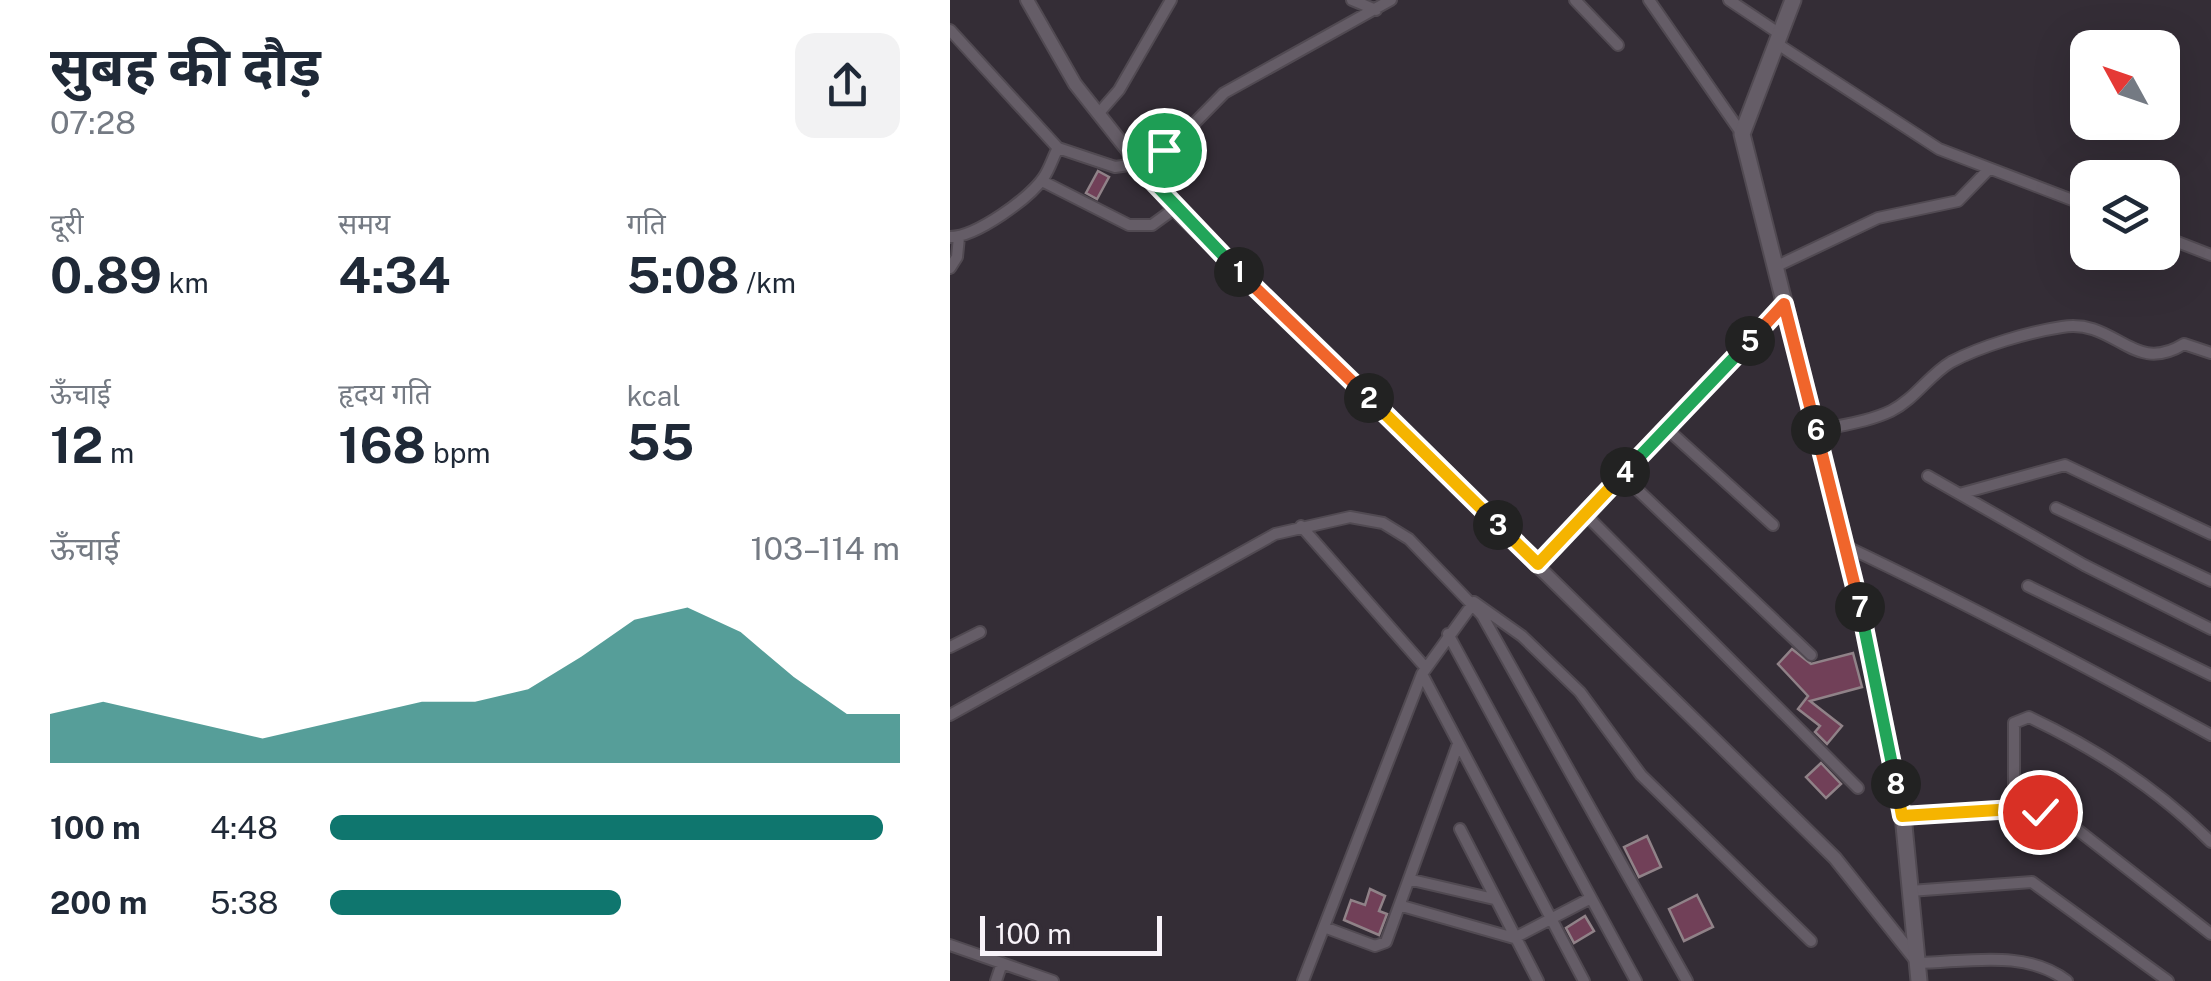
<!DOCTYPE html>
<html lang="hi">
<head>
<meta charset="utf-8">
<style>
	:root { --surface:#fff; --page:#f2f2f3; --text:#1f2937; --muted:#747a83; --accent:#0f766e }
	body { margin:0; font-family:"Public Sans","Noto Sans Devanagari",sans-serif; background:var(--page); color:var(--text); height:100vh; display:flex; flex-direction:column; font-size:38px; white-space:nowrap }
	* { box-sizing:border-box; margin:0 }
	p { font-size:32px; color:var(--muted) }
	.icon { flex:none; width:55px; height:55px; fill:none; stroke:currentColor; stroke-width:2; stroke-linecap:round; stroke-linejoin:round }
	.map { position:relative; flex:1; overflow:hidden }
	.panel { display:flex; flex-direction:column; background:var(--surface); width:950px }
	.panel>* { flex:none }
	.needle { width:65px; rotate:310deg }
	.fabs { position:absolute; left:1120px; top:30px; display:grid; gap:20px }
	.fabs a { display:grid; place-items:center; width:110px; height:110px; border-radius:20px; background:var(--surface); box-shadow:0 10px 40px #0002; font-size:50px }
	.scale { position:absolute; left:30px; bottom:25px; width:182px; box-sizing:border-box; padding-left:10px; border:5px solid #f8f3f9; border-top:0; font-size:28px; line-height:35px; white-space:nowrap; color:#f8f3f9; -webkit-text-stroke:8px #342d36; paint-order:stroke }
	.pin { position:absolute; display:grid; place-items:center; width:85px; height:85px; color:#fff; margin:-42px; border:5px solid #fff; border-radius:50%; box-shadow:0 2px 10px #0007 }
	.km { position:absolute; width:50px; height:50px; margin:-25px; border-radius:50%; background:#222; color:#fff; font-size:28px; line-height:50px; text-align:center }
	.round { display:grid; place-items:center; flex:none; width:105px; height:105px; border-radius:20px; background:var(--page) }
	.overview { display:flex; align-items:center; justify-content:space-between; height:170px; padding:0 50px }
	h1 { font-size:55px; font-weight:700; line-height:75px }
	.metrics { display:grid; grid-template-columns:repeat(3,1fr); gap:15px; height:170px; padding:10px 50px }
	.metrics div { display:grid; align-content:center }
	.metrics b { font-size:50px; font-weight:700 }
	.metrics small { font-size:28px; font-weight:400 }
	.metrics p { font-size:28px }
	.chart { height:280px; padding:20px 50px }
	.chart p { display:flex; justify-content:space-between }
	.chart svg { width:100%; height:180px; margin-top:10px; fill:var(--accent); opacity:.7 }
	ul { padding:0 50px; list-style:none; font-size:32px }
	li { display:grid; grid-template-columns:160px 120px 1fr; align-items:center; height:75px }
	li i { height:25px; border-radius:12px; background:var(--accent) }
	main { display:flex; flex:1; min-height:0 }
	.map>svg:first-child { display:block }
</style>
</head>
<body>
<main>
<section class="panel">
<div class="overview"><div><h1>सुबह की दौड़</h1><p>07:28</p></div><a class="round"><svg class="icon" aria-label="share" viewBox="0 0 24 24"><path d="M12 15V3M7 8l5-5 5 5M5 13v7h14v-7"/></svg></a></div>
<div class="metrics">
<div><p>दूरी</p><b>0.89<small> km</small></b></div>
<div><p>समय</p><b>4:34</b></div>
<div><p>गति</p><b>5:08<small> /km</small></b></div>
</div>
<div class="metrics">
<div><p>ऊँचाई</p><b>12<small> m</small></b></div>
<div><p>हृदय गति</p><b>168<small> bpm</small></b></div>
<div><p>kcal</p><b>55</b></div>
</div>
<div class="chart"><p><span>ऊँचाई</span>103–114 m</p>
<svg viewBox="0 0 160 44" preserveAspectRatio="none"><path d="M0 44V32L10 29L20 32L30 35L40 38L50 35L60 32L70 29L80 29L90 26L100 18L110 9L120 6L130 12L140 23L150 32L160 32V44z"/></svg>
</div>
<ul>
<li><b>100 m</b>4:48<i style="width:97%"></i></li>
<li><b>200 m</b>5:38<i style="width:51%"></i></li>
</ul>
</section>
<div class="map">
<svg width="1261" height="981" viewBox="0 0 1261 981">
	<rect width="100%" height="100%" fill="#342d36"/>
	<path fill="#714058" stroke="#908288" stroke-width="2.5" d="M148,171L159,177L147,199L136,193Z
		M842,649L861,664L903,653L912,687L860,701L892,726L877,744L865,732L870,726L848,709L858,696L828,664Z
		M871,763L891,784L876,798L856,777Z
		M697,836L711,867L689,877L674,847Z
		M420,889L435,896L429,911L437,914L429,935L394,920L401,900L415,905Z
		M747,895L763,927L734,941L719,909Z
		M635,916L644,931L624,943L616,928Z"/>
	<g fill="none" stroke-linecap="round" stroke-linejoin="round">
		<g stroke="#514a52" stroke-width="14">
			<path id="minor" d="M402,0L426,10
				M625,0L668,45
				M699,0L792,134
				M779,0L830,34
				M0,30L108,148L165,167L186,164L222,146L274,93L441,0
				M826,43L989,149L1138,206
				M148,114L169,90L221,0
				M92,181L179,225H202L224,209
				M1212,236L1261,255
				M0,237C26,237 80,198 94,177C100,168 103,157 108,148
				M825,267L928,218L1008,201L1039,169
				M0,268L7,257L9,237
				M716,428L823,525
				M866,431C891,425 918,422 941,411C965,399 979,375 1001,362C1031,346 1079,332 1112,327C1166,318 1182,376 1234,344L1261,353
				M672,475L861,655
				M978,476L1134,565L1261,629
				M1013,493L1115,465L1261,534
				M1106,508L1261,581
				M635,514L908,788
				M351,526L475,667
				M895,546C1020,605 1140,669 1261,735
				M588,564L834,304
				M1078,586L1261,675
				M498,634L686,981
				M0,647L30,632
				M472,674L634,981
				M0,715L325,534L400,517L433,523L459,539L532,615L737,981
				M1064,809V723L1079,717C1147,749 1207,788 1261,842
				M953,815L1064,809L1115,820L1261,934
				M510,829L588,981
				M462,880L544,899
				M960,891L1082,882L1218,981
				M452,906L564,938L641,898
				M374,927L425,946L436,942L508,744
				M0,945L103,981
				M968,963C1018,962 1076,949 1117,981
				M46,981L52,963
				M353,981L472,674L524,602L572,636L630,692L691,775L861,941"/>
		</g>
		<g stroke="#514a52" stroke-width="16">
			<path id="tertiary" d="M77,0L125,84L224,209L885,858L967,961"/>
		</g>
		<g stroke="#514a52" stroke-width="19">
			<path id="secondary" d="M843,0L792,134L909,601L953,815L969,981"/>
		</g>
		<use href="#minor" stroke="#655d67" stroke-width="10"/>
		<use href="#tertiary" stroke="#655d67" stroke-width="12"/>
		<use href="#secondary" stroke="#655d67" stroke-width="15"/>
	</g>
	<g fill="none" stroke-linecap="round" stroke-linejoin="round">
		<g stroke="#fff" stroke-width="20">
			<path id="split-1" d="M214,150L186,164L289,272"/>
		</g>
		<g stroke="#fff" stroke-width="20">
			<path id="split-2" d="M289,272L419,398"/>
		</g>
		<g stroke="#fff" stroke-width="20">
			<path id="split-3" d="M419,398L548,525"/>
		</g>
		<g stroke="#fff" stroke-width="20">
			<path id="split-4" d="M548,525L588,564L675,472"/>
		</g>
		<g stroke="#fff" stroke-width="20">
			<path id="split-5" d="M675,472L800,341"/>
		</g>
		<g stroke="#fff" stroke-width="20">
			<path id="split-6" d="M800,341L834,304L866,430"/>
		</g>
		<g stroke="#fff" stroke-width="20">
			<path id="split-7" d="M866,430L910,607"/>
		</g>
		<g stroke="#fff" stroke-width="20">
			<path id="split-8" d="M910,607L946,784"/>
		</g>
		<g stroke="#fff" stroke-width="20">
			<path id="split-9" d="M946,784L952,816L1064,809L1090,812"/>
		</g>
		<use href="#split-1" stroke="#22a559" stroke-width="12"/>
		<use href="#split-2" stroke="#f0652b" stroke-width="12"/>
		<use href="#split-3" stroke="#f5b400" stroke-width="12"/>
		<use href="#split-4" stroke="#f5b400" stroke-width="12"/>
		<use href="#split-5" stroke="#22a559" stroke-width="12"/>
		<use href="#split-6" stroke="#f0652b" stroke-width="12"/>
		<use href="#split-7" stroke="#f0652b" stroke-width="12"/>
		<use href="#split-8" stroke="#22a559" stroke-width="12"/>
		<use href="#split-9" stroke="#f5b400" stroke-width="12"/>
	</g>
</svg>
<div class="fabs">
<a><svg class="needle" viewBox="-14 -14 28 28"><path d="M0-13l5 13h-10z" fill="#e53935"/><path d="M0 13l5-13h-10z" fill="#747a83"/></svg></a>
<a><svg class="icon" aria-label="layers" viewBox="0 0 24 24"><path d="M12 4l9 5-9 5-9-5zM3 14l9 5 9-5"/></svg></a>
</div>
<div class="scale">100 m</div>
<div class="pin" style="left:214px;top:150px;background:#1e9e55"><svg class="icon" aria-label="arrive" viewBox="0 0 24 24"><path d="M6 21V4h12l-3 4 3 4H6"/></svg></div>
<div class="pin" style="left:1090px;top:812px;background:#d93025"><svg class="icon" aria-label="check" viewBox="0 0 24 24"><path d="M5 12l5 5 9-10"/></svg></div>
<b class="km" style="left:289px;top:272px">1</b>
<b class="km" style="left:419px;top:398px">2</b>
<b class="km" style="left:548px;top:525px">3</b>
<b class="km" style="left:675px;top:472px">4</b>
<b class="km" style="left:800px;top:341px">5</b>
<b class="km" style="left:866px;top:430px">6</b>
<b class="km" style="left:910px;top:607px">7</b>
<b class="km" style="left:946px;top:784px">8</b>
</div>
</main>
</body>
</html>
